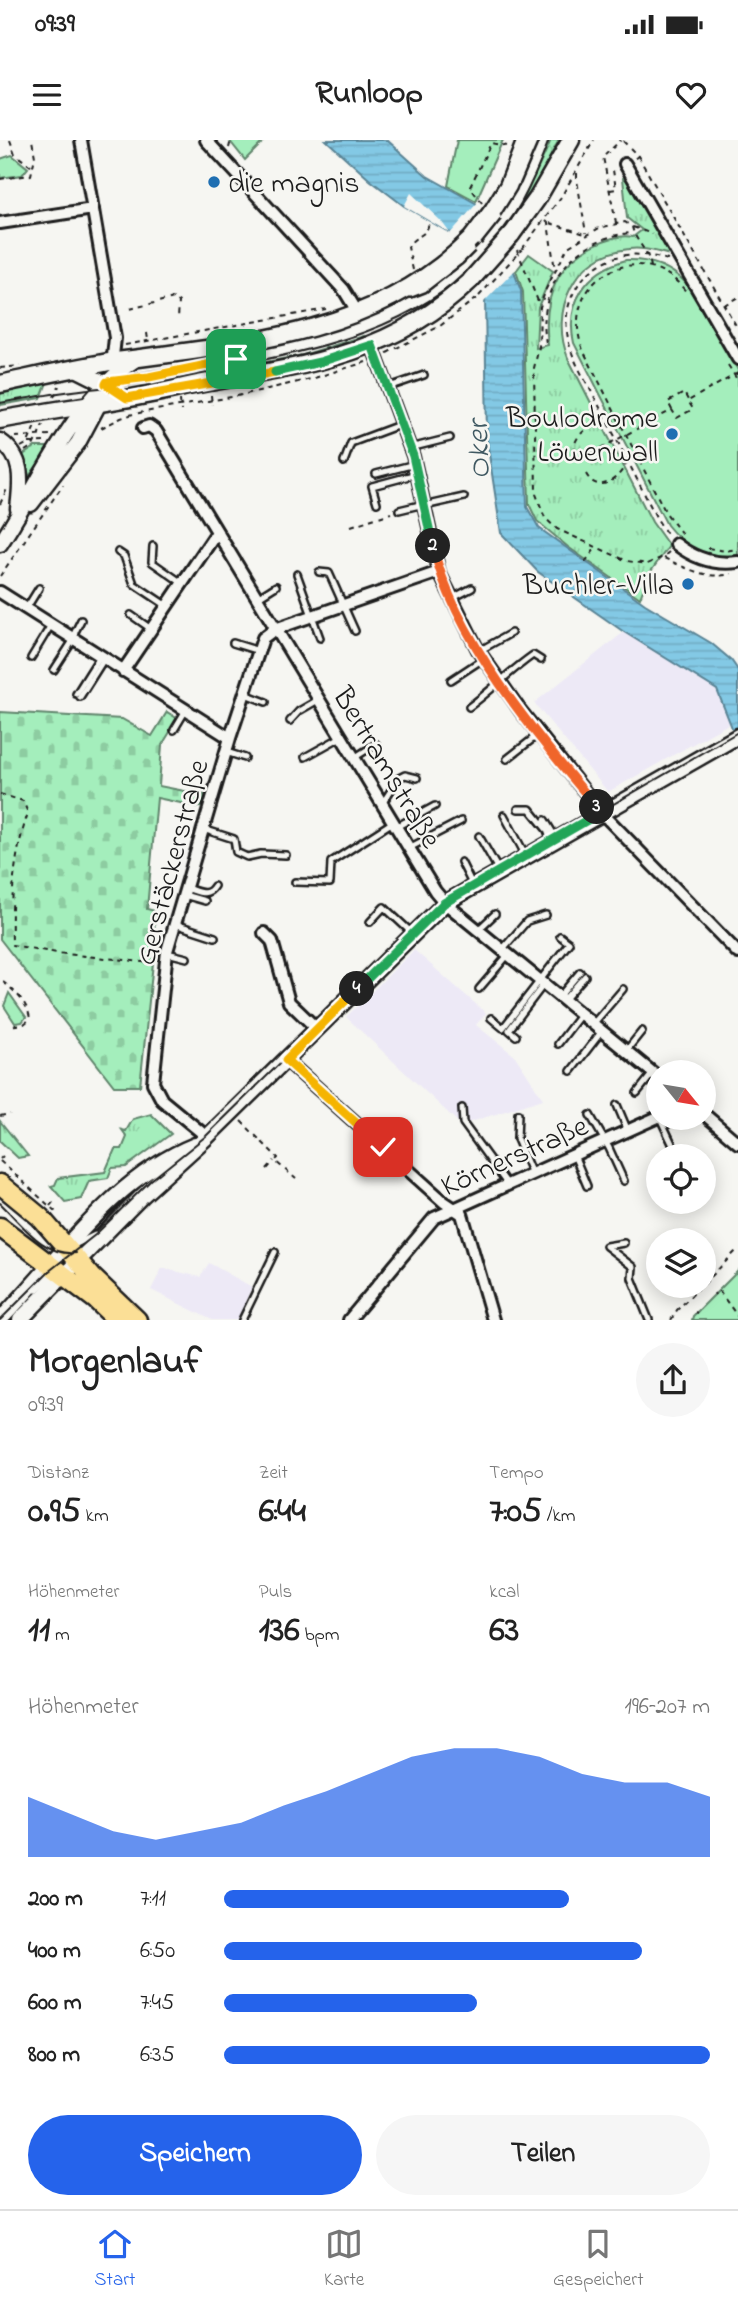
<!DOCTYPE html>
<html lang="de">
<head>
<meta charset="utf-8">
<style>
	:root { --surface:#fff; --page:#f6f6f6; --text:#222; --muted:#767676; --line:#e0e0e0; --accent:#2563eb }
	body { margin:0; font-family:"Indie Flower",sans-serif; background:var(--page); color:var(--text); height:100vh; display:flex; flex-direction:column; font-size:26px; white-space:nowrap }
	* { box-sizing:border-box; margin:0 }
	p { font-size:23px; color:var(--muted) }
	.icon { flex:none; width:38px; height:38px; fill:none; stroke:currentColor; stroke-width:2; stroke-linecap:round; stroke-linejoin:round }
	.map { position:relative; height:1180px; overflow:hidden }
	.panel { display:flex; flex-direction:column; background:var(--surface); flex:1 }
	.panel>* { flex:none }
	.needle { width:46px; rotate:120deg }
	.buttons { position:absolute; left:646px; top:920px; display:grid; gap:14px }
	.buttons a { display:grid; place-items:center; width:70px; height:70px; border-radius:50%; background:var(--surface); box-shadow:0 4px 18px #0003; font-size:35px }
	.pin { position:absolute; display:grid; place-items:center; width:60px; height:60px; color:#fff; margin:-30px; border-radius:14px; box-shadow:0 4px 10px #0006 }
	.km { position:absolute; width:35px; height:35px; margin:-18px; border-radius:50%; background:#222; color:#fff; font-size:19px; line-height:35px; text-align:center }
	.round { display:grid; place-items:center; flex:none; width:74px; height:74px; border-radius:37px; background:var(--page) }
	.overview { display:flex; align-items:center; justify-content:space-between; height:119px; padding:0 28px }
	h1 { font-size:38px; font-weight:800; line-height:52px }
	.figures { display:grid; grid-template-columns:repeat(3,1fr); gap:10px; height:119px; padding:7px 28px }
	.figures div { display:grid; align-content:center }
	.figures b { font-size:35px; font-weight:800 }
	.figures small { font-size:19px; font-weight:400 }
	.figures p { font-size:19px }
	.chart { height:196px; padding:14px 28px }
	.chart p { display:flex; justify-content:space-between }
	.chart svg { width:100%; height:126px; margin-top:7px; fill:var(--accent); opacity:.7 }
	.button { display:flex; gap:14px; margin-top:auto; padding:14px 28px }
	.button a { flex:1; height:80px; border-radius:42px; background:var(--accent); color:#fff; font-size:28px; font-weight:800; line-height:80px; text-align:center }
	.button a+a { background:var(--page); color:var(--text) }
	ul { padding:0 28px; list-style:none; font-size:23px }
	li { display:grid; grid-template-columns:112px 84px 1fr; align-items:center; height:52px }
	li i { height:18px; border-radius:9px; background:var(--accent) }
	.status { display:flex; justify-content:space-between; align-items:center; height:49px; padding:0 35px; background:var(--surface); direction:ltr }
	.status svg { height:19px; fill:currentColor }
	header { display:flex; justify-content:space-between; align-items:center; height:91px; padding:0 28px; background:var(--surface); font-size:32px; font-weight:800 }
	.tab-bar { display:flex; justify-content:space-around; align-items:center; height:98px; border-top:2px solid var(--line); background:var(--surface); font-size:19px; color:var(--muted) }
	.tab-bar a { display:grid; justify-items:center; gap:4px }
	.tab-bar .selected { color:var(--accent) }
	.map>svg:first-child { display:block }
</style>
</head>
<body>
<div class="status"><b>09:39</b><svg viewBox="0 0 49 12"><path d="M0 12V9h3v3zM5 12V6h3v6zM10 12V3h3v9zM15 12V0h3v12zM26 1h20v11H26zM47 4h2v5h-2z"/></svg></div>
<header><svg class="icon" aria-label="menu" viewBox="0 0 24 24"><path d="M4 6h16M4 12h16M4 18h16"/></svg>Runloop<svg class="icon" aria-label="heart" viewBox="0 0 24 24"><path d="M12 20l-8-8c-3-5 5-10 8-4 3-6 11-1 8 4z"/></svg></header>
<div class="map">
<svg width="738" height="1180" viewBox="0 0 738 1180">
	<defs>
		<pattern id="grass-tufts" width="24" height="20" patternUnits="userSpaceOnUse" patternTransform="scale(1.75)"><rect width="24" height="20" fill="#a4eebc"/><path d="M3 7l-1-3M5 7V3M7 7l1-3M15 17l-1-3M17 17v-4M19 17l1-3" fill="none" stroke="#8dcca1"/></pattern>
		<pattern id="cemetery-stones" width="16" height="16" patternUnits="userSpaceOnUse" patternTransform="scale(1.75)"><rect width="16" height="16" fill="#a4eebc"/><path d="M2 7V4a2 2 0 0 1 4 0v3zM10 15v-3a2 2 0 0 1 4 0v3z" fill="#8dcca1"/></pattern>
		<pattern id="water-rules" width="6" height="5" patternUnits="userSpaceOnUse" patternTransform="scale(1.75)"><rect width="6" height="5" fill="#83c9e5"/><path d="M0 2.5h6" fill="none" stroke="#71acc4"/></pattern>
	</defs>
	<rect width="100%" height="100%" fill="#f6f6f2"/>
	<filter id="ink" filterUnits="userSpaceOnUse"><feTurbulence type="fractalNoise" baseFrequency=".0143" numOctaves="2"/><feDisplacementMap in="SourceGraphic" scale="14" xChannelSelector="R" yChannelSelector="G"/><feConvolveMatrix kernelMatrix="1 2 1 2 8 2 1 2 1" color-interpolation-filters="sRGB"/></filter>
	<g filter="url(#ink)">
		<path fill="#ede9f6" d="M624,492L717,550L730,583L608,652L534,563Z
			M414,810L486,873L476,885L515,916L543,959L461,985L346,877Z
			M209,1123L252,1147L237,1180H212L151,1150L162,1128L200,1137Z"/>
		<path fill="url(#grass-tufts)" stroke="#60856c" stroke-width="2" d="M551,0H559L526,62L518,72Z
			M626,36L671,115C657,112 644,107 629,109C574,114 549,171 568,218L652,382L669,406L649,434L640,458L568,407L537,381L529,364L523,152L516,131L529,114L553,131L538,167L536,208L548,205C543,163 553,124 596,104C607,99 620,94 633,97L642,90L627,78L623,38Z
			M364,196L366,202L331,214L148,249V245L303,215Z
			M48,240L41,258L0,265V254Z
			M35,307H51L26,340L20,317Z
			M9,853L26,877L22,882L15,883L4,866Z
			M151,974L171,994L126,1027L112,1028L108,1038L89,1041L81,1059L65,1062L51,1046L55,1045L58,1038L105,1032L115,1009H122L127,997L122,990L126,991L133,979Z
			M0,981L28,1016L18,1018L0,1001Z"/>
		<path fill="url(#cemetery-stones)" stroke="#60856c" stroke-width="2" d="M0,572L122,579L152,596L167,572L178,579L162,605L159,646L205,655L200,667L157,658L147,769L155,771L153,823L140,946H114L0,799Z"/>
		<path fill="#a4eebc" stroke="#60856c" stroke-width="2" d="M229,0H265L245,20Z
			M457,0H503L476,61L448,46Z
			M12,15L28,28L22,35L0,38V19Z
			M626,120C649,119 668,125 685,142L738,230V415C708,419 685,408 667,385L574,203C565,163 586,131 626,120Z
			M738,1131V1180H692L693,1176Z"/>
		<path fill="url(#water-rules)" stroke="#5a8495" stroke-width="2" d="M326,0H387L427,36L477,64L513,129L521,151L527,367L539,388L645,464L711,503L731,520L738,530V603L717,550L624,492L538,432L501,393L487,301L485,157L450,93L404,66L370,40Z"/>
		<path fill="#f6f6f2" d="M411,53L441,81L450,93L404,66Z
			M479,61L517,128L483,163L448,96Z"/>
		<g fill="none" stroke-linecap="round" stroke-linejoin="round">
			<g stroke="#1c1c1c" stroke-width="10">
				<path id="service" d="M517,42L535,0
					M411,154L424,149L460,121
					M112,242L232,221L253,207
					M389,247L424,235
					M410,308L450,298
					M344,322L351,303L402,284
					M376,334L415,324
					M377,363L372,346L417,334
					M424,366L464,357
					M399,370L424,364
					M153,406L152,422L182,443
					M118,412L124,416L134,444L167,466
					M319,432L329,433L355,491
					M297,434L320,498
					M257,458L276,446
					M451,459L472,448
					M26,469L39,448
					M131,475L151,489
					M233,503L259,511
					M479,511L511,493
					M31,518L51,485
					M54,530L74,499L75,492L81,480
					M451,540L483,519
					M76,554L100,516
					M245,554L266,562
					M80,557L104,519
					M469,567C492,550 510,531 533,515L541,520
					M290,581L299,571L318,560
					M174,590L186,570
					M226,612L245,618
					M305,617L341,597
					M354,618L376,604
					M507,619L539,594
					M382,664L399,638L405,635L417,638
					M518,669H530L547,690L551,701
					M504,675L526,716
					M545,680L556,698
					M396,687L435,666
					M203,689L231,698L234,699L236,712L247,717L261,714L286,715
					M479,696L499,731
					M409,708L461,681
					M461,722L473,746
					M295,742L330,743L331,722L393,682
					M186,748C197,751 207,758 214,746
					M184,755L205,761
					M370,782L384,767L413,794
					M175,784L215,797
					M478,790L495,774
					M502,810L527,781L546,775
					M167,813L187,818
					M479,849L508,815
					M559,857L580,832
					M564,860L585,836
					M491,878L503,888L569,803L560,796
					M593,884L623,849
					M516,896L509,890L544,844
					M558,904L581,874
					M626,911L642,891
					M571,931L602,891
					M673,933L675,930
					M637,953L653,933
					M617,965L628,991
					M462,968L463,983L508,1045
					M518,974L517,999L532,1034
					M590,975L609,1008L624,1041
					M660,978L677,1014L676,1017
					M574,1015L587,1046
					M624,1103L606,1106L633,1127L632,1138L649,1180
					M72,1106L95,1095
					M36,1150L55,1134
					M242,1180L275,1112"/>
			</g>
			<g stroke="#1c1c1c" stroke-width="16">
				<path id="minor" d="M81,0L115,198L112,225
					M206,0L344,150L358,173
					M625,24L738,219
					M0,83L93,69
					M372,205L413,316L439,432L478,510L520,570L601,672L738,813
					M143,288L149,286L156,291L435,751L445,763L658,937
					M676,404C695,419 715,425 738,422
					M0,452L230,598
					M123,531L217,392
					M264,793L272,801L289,862L317,889
					M286,920L444,1062L462,1074L493,1180
					M704,974L738,1003
					M207,997L162,960L153,943L167,811L230,598L263,498L275,489L439,432
					M349,1180L434,1078L658,977"/>
			</g>
			<g stroke="#1c1c1c" stroke-width="19">
				<path id="tertiary" d="M76,229L106,244
					M0,301C25,318 21,342 18,369
					M31,364L78,303L103,256
					M0,404C42,341 71,263 136,219
					M0,1180C60,1119 113,1038 195,1005
					M20,1180L142,1056L207,997L445,763L738,596"/>
			</g>
			<g stroke="#1c1c1c" stroke-width="21">
				<path id="secondary" d="M493,70L508,46L526,0
					M511,95L537,59L571,0
					M0,244C38,236 77,227 116,221C233,205 364,196 456,113
					M0,280C47,271 94,265 141,256C164,252 186,246 209,242C307,226 396,213 471,140"/>
			</g>
			<g stroke="#1c1c1c" stroke-width="23">
				<path id="primary" d="M0,1044L40,1077L92,1137L137,1180
					M0,1087L95,1159L117,1180"/>
			</g>
			<path stroke="#1c1c1c" stroke-width="2" stroke-dasharray="5 5" stroke-linecap="butt" d="M10,0L15,14L32,27
				M623,1L638,16L634,19
				M229,8L231,0
				M638,16L738,189
				M577,33V40L586,93
				M0,39L31,35L35,17L32,0
				M610,50L616,49L613,30L617,28
				M482,63L470,47L491,3L507,6
				M546,81L548,83L555,130
				M550,83L585,94
				M616,83L603,17L621,0
				M633,87L652,94
				M522,109L561,57L594,0
				M517,110L540,166
				M668,120C641,112 615,111 592,130C574,144 564,168 567,191C569,216 585,239 596,260C617,300 637,339 657,379L668,396
				M651,127C648,109 636,103 632,87L625,82L599,88L568,107L546,149L540,167L539,207L534,228L536,354L545,378L557,389L627,421L647,424L663,417L669,412
				M413,130L408,107C416,92 428,99 429,80
				M724,165L738,157
				M130,169L174,158L179,162L178,179
				M147,193L148,200
				M546,203C536,146 574,97 632,93
				M125,205L326,169
				M387,213L440,186L479,156
				M728,225L738,241
				M0,228L20,226
				M211,255L212,265
				M54,257L59,246
				M180,260L181,271
				M672,270L668,262L684,253L688,260
				M101,288L121,278L133,274L237,256L311,239L366,222
				M15,297L51,295
				M29,303L44,302
				M21,307L28,303L35,286
				M25,311L33,306L43,285
				M574,312C573,293 592,283 609,286
				M592,313L672,270L677,278L693,269L688,261L738,233
				M586,334C598,356 621,338 627,321
				M0,364L7,349
				M351,386L391,373
				M682,394L666,373L583,210C556,140 642,92 687,153
				M708,408L725,411L738,409
				M664,418C686,428 707,440 731,434
				M585,422L595,409
				M0,436L63,345
				M0,654L23,661L28,673C13,718 11,758 12,805L57,813L153,823
				M3,842C15,851 28,863 30,879L24,884L9,886
				M0,976L10,974
				M241,981L278,1018L275,1021L296,1039
				M0,1019L3,1016
				M0,1021L56,1072
				M267,1029L274,1021
				M50,1066L54,1061
				M704,1144L738,1109
				M719,1151L738,1177
				M714,1153L715,1155
				M695,1172L697,1173
				M671,1180L677,1170L701,1146"/>
			<use href="#service" stroke="#f6f6f2" stroke-width="5"/>
			<use href="#minor" stroke="#f6f6f2" stroke-width="10"/>
			<use href="#tertiary" stroke="#f6f6f2" stroke-width="14"/>
			<use href="#secondary" stroke="#f6f6f2" stroke-width="16"/>
			<use href="#primary" stroke="#fbdf96" stroke-width="18"/>
			<path stroke="#1c1c1c" stroke-width="2" d="M0,263C24,259 49,254 73,251C95,248 116,247 137,244C168,238 200,232 231,226C320,210 416,187 481,119C513,85 533,43 549,0
				M0,1063C21,1083 44,1117 76,1113
				M0,1180L48,1132L95,1095L151,1040L206,996L444,762L738,592"/>
			<g stroke="#1c1c1c" stroke-width="10" stroke-linecap="butt">
				<path id="service-bridge" d="M478,102L498,77
					M460,121L472,109"/>
			</g>
			<g stroke="#1c1c1c" stroke-width="21" stroke-linecap="butt">
				<path id="secondary-bridge" d="M456,113L471,99L493,70
					M471,140L511,95"/>
			</g>
			<path stroke="#1c1c1c" stroke-width="2" stroke-dasharray="5 5" stroke-linecap="butt" d="M479,156L522,109"/>
			<use href="#service-bridge" stroke="#f6f6f2" stroke-width="5"/>
			<use href="#secondary-bridge" stroke="#f6f6f2" stroke-width="16"/>
		</g>
	</g>
	<g fill="none" stroke-linecap="round" stroke-linejoin="round" filter="url(#ink)">
		<g stroke="#fff" stroke-width="14">
			<path id="split-1" d="M236,219L149,237L107,242L106,244L127,258L275,232"/>
		</g>
		<g stroke="#fff" stroke-width="14">
			<path id="split-2" d="M275,232L320,222L372,205L413,316L433,406"/>
		</g>
		<g stroke="#fff" stroke-width="14">
			<path id="split-3" d="M433,406C454,498 536,595 597,667"/>
		</g>
		<g stroke="#fff" stroke-width="14">
			<path id="split-4" d="M357,849L444,763L601,672L597,667"/>
		</g>
		<g stroke="#fff" stroke-width="14">
			<path id="split-5" d="M357,849L286,920L383,1007"/>
		</g>
		<use href="#split-1" stroke="#f5b400" stroke-width="9"/>
		<use href="#split-2" stroke="#22a559" stroke-width="9"/>
		<use href="#split-3" stroke="#f0652b" stroke-width="9"/>
		<use href="#split-4" stroke="#22a559" stroke-width="9"/>
		<use href="#split-5" stroke="#f5b400" stroke-width="9"/>
	</g>
	<g fill="#1f6fb2" stroke="#f6f6f2" stroke-width="2.5">
		<circle cx="214" cy="42" r="7"/>
		<circle cx="672" cy="294" r="7"/>
		<circle cx="688" cy="444" r="7"/>
	</g>
	<g text-anchor="middle" stroke-width="5" stroke-linejoin="round" paint-order="stroke">
		<g font-size="30" fill="#1c1c1c" stroke="#f6f6f2" text-anchor="end">
			<text x="228" y="52" text-anchor="start">die magnis</text>
			<text x="658" y="287">Boulodrome<tspan x="658" dy="34">Löwenwall</tspan></text>
			<text x="674" y="454">Buchler-Villa</text>
		</g>
		<g font-size="30" fill="#1c1c1c" stroke="#f6f6f2">
			<text transform="translate(388 627) rotate(59)" y="10">Bertramstraße</text>
			<text transform="translate(171 722) rotate(-75)" y="10">Gerstäckerstraße</text>
			<text transform="translate(514 1015) rotate(-24)" y="10">Körnerstraße</text>
		</g>
		<g font-size="32" font-style="italic" fill="#405962" stroke="#f6f6f2">
			<text transform="translate(477 310) rotate(-92)" y="11">Oker</text>
		</g>
	</g>
</svg>
<div class="buttons">
<a><svg class="needle" viewBox="-14 -14 28 28"><path d="M0-13l5 13h-10z" fill="#e53935"/><path d="M0 13l5-13h-10z" fill="#767676"/></svg></a>
<a><svg class="icon" aria-label="locate" viewBox="0 0 24 24"><circle cx="12" cy="12" r="6"/><path d="M12 2v4M12 18v4M2 12h4M18 12h4"/></svg></a>
<a><svg class="icon" aria-label="layers" viewBox="0 0 24 24"><path d="M12 4l9 5-9 5-9-5zM3 14l9 5 9-5"/></svg></a>
</div>
<div class="pin" style="left:236px;top:219px;background:#1e9e55"><svg class="icon" aria-label="arrive" viewBox="0 0 24 24"><path d="M6 21V4h12l-3 4 3 4H6"/></svg></div>
<div class="pin" style="left:383px;top:1007px;background:#d93025"><svg class="icon" aria-label="check" viewBox="0 0 24 24"><path d="M5 12l5 5 9-10"/></svg></div>
<b class="km" style="left:433px;top:406px">2</b>
<b class="km" style="left:597px;top:667px">3</b>
<b class="km" style="left:357px;top:849px">4</b>
</div>
<section class="panel">
<div class="overview"><div><h1>Morgenlauf</h1><p>09:39</p></div><a class="round"><svg class="icon" aria-label="share" viewBox="0 0 24 24"><path d="M12 15V3M7 8l5-5 5 5M5 13v7h14v-7"/></svg></a></div>
<div class="figures">
<div><p>Distanz</p><b>0.95<small> km</small></b></div>
<div><p>Zeit</p><b>6:44</b></div>
<div><p>Tempo</p><b>7:05<small> /km</small></b></div>
</div>
<div class="figures">
<div><p>Höhenmeter</p><b>11<small> m</small></b></div>
<div><p>Puls</p><b>136<small> bpm</small></b></div>
<div><p>kcal</p><b>63</b></div>
</div>
<div class="chart"><p><span>Höhenmeter</span>196–207 m</p>
<svg viewBox="0 0 160 44" preserveAspectRatio="none"><path d="M0 44V23L10 29L20 35L30 38L40 35L50 32L60 26L70 21L80 15L90 9L100 6L110 6L120 9L130 15L140 18L150 18L160 23V44z"/></svg>
</div>
<ul>
<li><b>200 m</b>7:11<i style="width:71%"></i></li>
<li><b>400 m</b>6:50<i style="width:86%"></i></li>
<li><b>600 m</b>7:45<i style="width:52%"></i></li>
<li><b>800 m</b>6:35<i style="width:100%"></i></li>
</ul>
<div class="button"><a>Speichern</a><a>Teilen</a></div>
</section>
<nav class="tab-bar">
<a class="selected"><svg class="icon" aria-label="home" viewBox="0 0 24 24"><path d="M3 11l9-7 9 7M6 9v11h12V9"/></svg>Start</a>
<a><svg class="icon" aria-label="map" viewBox="0 0 24 24"><path d="M3 6l6-2 6 2 6-2v14l-6 2-6-2-6 2zM9 4v14M15 6v14"/></svg>Karte</a>
<a><svg class="icon" aria-label="saved" viewBox="0 0 24 24"><path d="M7 4h10v16l-5-4-5 4z"/></svg>Gespeichert</a>
</nav>
</body>
</html>
